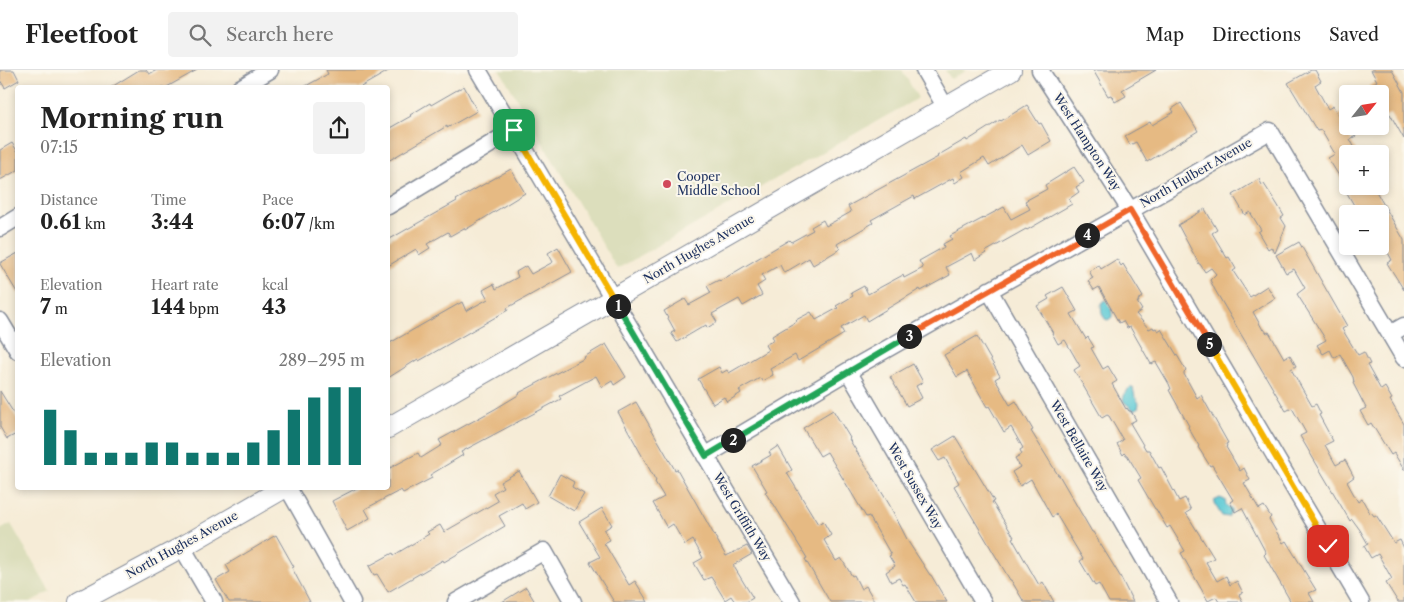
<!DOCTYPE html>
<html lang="en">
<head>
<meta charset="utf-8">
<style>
	:root { --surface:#fff; --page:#f2f2f2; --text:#222; --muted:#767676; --line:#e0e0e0; --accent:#0f766e }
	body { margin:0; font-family:"Libre Caslon Text",serif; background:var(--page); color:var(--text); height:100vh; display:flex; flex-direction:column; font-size:19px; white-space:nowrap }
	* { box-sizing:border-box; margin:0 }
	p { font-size:16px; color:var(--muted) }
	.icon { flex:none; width:28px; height:28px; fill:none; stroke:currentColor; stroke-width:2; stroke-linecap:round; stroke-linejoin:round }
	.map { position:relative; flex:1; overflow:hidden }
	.side { position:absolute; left:15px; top:15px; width:375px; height:405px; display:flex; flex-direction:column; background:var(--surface); border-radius:5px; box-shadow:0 2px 8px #0003 }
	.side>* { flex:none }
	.needle { width:32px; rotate:60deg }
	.controls { position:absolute; left:1339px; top:15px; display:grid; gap:10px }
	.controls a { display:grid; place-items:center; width:50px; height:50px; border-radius:5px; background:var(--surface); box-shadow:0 2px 8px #0003; font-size:25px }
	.pin { position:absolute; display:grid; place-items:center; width:42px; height:42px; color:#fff; margin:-21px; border-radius:10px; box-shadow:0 2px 8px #0006 }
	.km { position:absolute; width:25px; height:25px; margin:-12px; border-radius:50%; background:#222; color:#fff; font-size:14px; line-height:25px; text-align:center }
	.round { display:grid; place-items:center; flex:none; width:52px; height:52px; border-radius:5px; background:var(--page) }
	.overview { display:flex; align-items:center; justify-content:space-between; height:85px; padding:0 25px }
	h1 { font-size:28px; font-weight:700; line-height:38px }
	.stats { display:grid; grid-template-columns:repeat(3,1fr); gap:8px; height:85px; padding:5px 25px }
	.stats div { display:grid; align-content:center }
	.stats b { font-size:21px; font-weight:700 }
	.stats small { font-size:14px; font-weight:400 }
	.stats p { font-size:14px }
	.chart { height:140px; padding:10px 25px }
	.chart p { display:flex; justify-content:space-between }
	.chart svg { width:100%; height:90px; margin-top:5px; stroke:var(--accent); stroke-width:6 }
	header { display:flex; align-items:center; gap:30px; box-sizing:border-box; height:70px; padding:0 25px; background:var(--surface); border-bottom:1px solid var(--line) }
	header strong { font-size:24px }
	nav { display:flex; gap:28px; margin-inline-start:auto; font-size:18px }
	.search { width:350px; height:45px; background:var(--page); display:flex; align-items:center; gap:12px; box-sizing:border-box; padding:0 18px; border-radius:5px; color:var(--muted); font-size:19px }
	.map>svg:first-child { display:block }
</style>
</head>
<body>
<header>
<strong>Fleetfoot</strong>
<div class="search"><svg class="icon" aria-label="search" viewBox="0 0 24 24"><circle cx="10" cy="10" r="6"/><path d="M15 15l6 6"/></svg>Search here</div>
<nav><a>Map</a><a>Directions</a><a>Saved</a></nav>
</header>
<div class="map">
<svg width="1404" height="532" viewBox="0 0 1404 532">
	<rect width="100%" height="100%" fill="#fbf7ec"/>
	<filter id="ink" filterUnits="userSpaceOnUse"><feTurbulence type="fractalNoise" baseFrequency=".02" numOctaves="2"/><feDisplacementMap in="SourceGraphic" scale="10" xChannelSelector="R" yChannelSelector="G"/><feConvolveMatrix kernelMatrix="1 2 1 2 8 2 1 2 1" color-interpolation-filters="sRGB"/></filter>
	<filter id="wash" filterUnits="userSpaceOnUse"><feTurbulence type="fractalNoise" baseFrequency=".0096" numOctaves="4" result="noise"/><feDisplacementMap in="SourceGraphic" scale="20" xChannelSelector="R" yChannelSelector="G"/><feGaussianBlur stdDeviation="1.12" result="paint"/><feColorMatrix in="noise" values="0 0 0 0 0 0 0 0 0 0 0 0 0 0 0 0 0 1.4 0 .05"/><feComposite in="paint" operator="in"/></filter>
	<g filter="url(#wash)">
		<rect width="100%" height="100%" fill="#f6ecd7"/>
		<path fill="#dcdebc" d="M500,0H902L918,28L617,199Z
			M945,0H967L951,9Z
			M11,454L50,521L31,532H0V460Z"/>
		<path fill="#5dcad5" stroke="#3c7c9a" d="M1105,230L1109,231C1111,235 1112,242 1112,247L1108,250L1105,249L1102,243L1101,235Z
			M1130,318H1133L1135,327L1139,333L1138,338L1134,340L1124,332L1123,329L1126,321Z
			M1220,428L1225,430L1226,435L1232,440L1228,447L1222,446L1214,433V431Z"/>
		<g id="blocks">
			<path fill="#e6ba83" d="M0,0H14L19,10L5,18L0,10Z
				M139,0H146L149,4L157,0H197L165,18H110Z
				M326,0H390L359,18H302L328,4Z
				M1093,0H1156L1122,20L1126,26L1115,32L1111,25L1108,26Z
				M1311,0H1315L1321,11L1315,15L1328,39L1333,36L1338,45L1342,43L1348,51V56H1350L1356,66L1350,69L1358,84H1348V116H1373L1404,170V220L1387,193L1392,190L1380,168V144H1359L1347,123L1349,122L1328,88L1335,84L1321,60L1317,61L1288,13Z
				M1371,0H1392L1404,22V69L1390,44L1385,46L1380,36V24H1373L1369,16L1377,11Z
				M464,16L477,41L447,58V56L388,91V59L411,46L410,45L430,33L431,35Z
				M1181,33L1198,61L1147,92L1136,72L1130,75L1125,66L1150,52L1152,55L1174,42L1172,39Z
				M1027,35L1039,54L1041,53L1051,71L1028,85L1022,75L989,96L984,88L961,102L964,107L955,113L953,108L915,129L914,126L871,150L873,153L837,174L840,179L813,195L809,188L784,203L780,195L762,205L765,211L757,216L762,225L743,236L739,229L712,244L717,252L707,258L706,255L677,272L671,263L675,261L664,241L685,229L689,235L711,223L707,216L719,210L720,211L789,170L791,172L813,160L811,157L823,150L826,156L851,142L848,136L938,87L937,86L966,69L967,71L1000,50L1001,51Z
				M12,73L18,82V100L0,110V80Z
				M1074,97L1084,112L1076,117L1079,122L1069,129L1072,134L1027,160L1026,159L985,182L986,183L975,190L972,183L946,197L950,205L921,221L920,219L867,251L864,245L841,258L844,264L798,291L795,285L770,299L773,305L762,311L760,308L739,320L741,323L727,332L724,327L713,334L698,309L719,297L722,303L727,300L729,303L768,280L765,275L774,270L772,266L797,251L796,250L811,242L816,250L838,238L836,236L853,226L851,223L864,216L868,224L903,205L904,208L923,198L919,191L944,177L943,174L952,169L950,166L1004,137L1011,149L1030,139L1025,131L1047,119L1045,115Z
				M511,99L525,123L465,160L464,158L450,166L448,162L427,174L430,178L419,185L416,179L388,196V170L457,131L456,130L479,117Z
				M1259,109L1262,115L1264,114L1277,134L1284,146L1281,148L1286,156L1275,183L1271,177L1268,179L1258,162L1261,160L1250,142L1245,145L1233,125Z
				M1205,139L1217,160L1212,163L1227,188L1229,187L1236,199L1233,201L1250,227L1267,216L1275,228L1253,242L1263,260L1264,259L1267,263L1269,262L1284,288L1290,285L1296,296L1291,299L1312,336L1316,334L1321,344L1319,345L1333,371L1325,375L1336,395L1345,390L1354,407L1347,412L1358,432L1362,429L1370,443L1371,442L1374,446L1376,445L1394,473L1400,470L1404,478V532H1398L1386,513L1392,509L1378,484L1371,488L1364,476L1368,474L1360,460L1352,449L1350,451L1300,366L1306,363L1292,338L1286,341L1215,220L1210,210L1216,204L1211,198L1205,202L1200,194H1199L1178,155Z
				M1299,172L1347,256L1342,259L1358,285L1364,282L1370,294L1367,295L1381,320L1385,317L1392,329L1390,330L1404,354V400L1394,383L1391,385L1371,353L1368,355L1360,341L1366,338L1353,313L1354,312L1353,307L1340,284L1334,288L1330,280L1323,284L1317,275L1326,270L1297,224L1305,218L1294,199L1286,203L1276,185Z
				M558,177L572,202L507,238L508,240L419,291L418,289L388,308V274L462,232L466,241L488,229L483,220L494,214L496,219L518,207L516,202L526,196L531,204L553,192L548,183Z
				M18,183V224L0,194V193Z
				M1117,189L1121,196L1123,194L1143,227L1138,230L1139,232H1137L1142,240L1136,244L1149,259L1153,257L1154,259L1156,258L1158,261L1161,259L1186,300L1184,302V304L1197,328L1201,325L1228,373L1226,374L1227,376L1226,377L1240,401L1244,398L1250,410L1244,413L1259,439L1264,436L1271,447L1269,449L1283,473L1286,471L1316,520L1309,523L1314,532H1291L1264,485L1266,483L1242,438L1235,442L1230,432L1233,430L1212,395L1210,396L1198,377L1199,376L1188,357L1189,356L1169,320L1171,319L1169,314L1156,292L1151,294L1130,257L1127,258L1123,251L1119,253L1099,217L1094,220L1088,211L1093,208L1089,201L1099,195L1101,199Z
				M1063,217L1077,241L1071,244L1086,269L1088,267L1094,277L1091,278L1103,299L1108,296L1117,311L1112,314L1126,339L1127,338L1129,341H1131L1136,350L1130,353L1146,380H1149L1159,398L1161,397L1179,431L1185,428L1191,440L1186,443L1214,488L1206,492L1217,511L1226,506L1230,515L1237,511L1243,523L1239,525L1243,532H1219L1216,527L1208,531L1181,483L1185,481L1170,456L1167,458L1156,439H1155L1138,410L1141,408L1127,385H1126L1125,383L1123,385L1117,374L1123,370L1109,346L1107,345L1102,348L1074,300L1080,296L1065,270L1058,274L1052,263H1053L1037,236L1049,229L1047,226Z
				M977,266L1000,306L995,309L1010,335L1016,331L1033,360L1031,361L1058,405H1059L1092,462H1093L1120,506L1133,532H1109L1099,514L1095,516L1080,491L1083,489L1056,444L1052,447L1031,409L1020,416L1012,402L1020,397L1015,388L1022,384L1020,380L1023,378L1011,357L1004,362L989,336L987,337L967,301L957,307L944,285Z
				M606,274L626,307L614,315L612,311L602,317L596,306L559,326L561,329L461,382L463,385L430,405L432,408L403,423L401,420L365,439L370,448L347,461L332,431L357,418H388V399L418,383L421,388L442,375L439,370L495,339L520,324L519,323L585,288L584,287Z
				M913,294L923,312L916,316L922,328L907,336L890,307Z
				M0,321L18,350V363L7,369L0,357Z
				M636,332L675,400L677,399L726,486L747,476L752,484L733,495L753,528L746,532H735L731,526L725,530L711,507L704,510L694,493L703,488L693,470L685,475L673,454L667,458L653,433L664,427L655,412L656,411L618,342Z
				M833,340L850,368L849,369L889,434L909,473L930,505H931L947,532H916L905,514L903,515L899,508L891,512L886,502L895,496L889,486L891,485L869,446L866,447L827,382L820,386L803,358Z
				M955,366L994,431L992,432L1014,467L1012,468L1039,515L1043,512L1054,532H1024L1011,510H1010L992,480L954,416L959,413L945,388L939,391L932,380Z
				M778,376L792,400L787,403L818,454L823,451L831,465L824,470L836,491L841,488L852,506L854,505L861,519L866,516L875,532H830L805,489L807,488L773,433H772L765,422L767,421L752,396L771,385L769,382Z
				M519,401L537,432L525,439L522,433L499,446L505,456L444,492L443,490L388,522L377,504L374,505L369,496L393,483L394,485L429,464L427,462L440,455L444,462L498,431L493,423L503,417L500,412Z
				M560,404L574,412L572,417L584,424L574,441L548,426Z
				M602,438L612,455L604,460L610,470L604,473L629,515L635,511L648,532H614L590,492L600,487L579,452Z
				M276,465L294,497L292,498L310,532H229L216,510L230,502L226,495Z
				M526,517L535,532H502Z"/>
		</g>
	</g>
	<g filter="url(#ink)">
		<use href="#blocks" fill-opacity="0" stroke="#888e9a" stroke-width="1"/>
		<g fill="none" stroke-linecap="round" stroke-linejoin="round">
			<g stroke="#888e9a" stroke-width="19">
				<path id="minor" d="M478,0L792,532
					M924,0L946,38
					M1040,0L1130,140L1361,532
					M240,18L270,0
					M388,136L514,60
					M0,158L18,147
					M989,220L1169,532
					M0,251L18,281
					M1390,264L1404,256
					M848,301L983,532
					M705,386L848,301L1270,61L1404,288
					M288,418L352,532
					M182,477L214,532
					M456,532L544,481L573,532"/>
			</g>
			<g stroke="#888e9a" stroke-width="22">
				<path id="tertiary" d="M388,358L1011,0
					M79,532L182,477L284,418"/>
			</g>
			<use href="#minor" stroke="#fff" stroke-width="16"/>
			<use href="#tertiary" stroke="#fff" stroke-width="20"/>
		</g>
	</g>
	<g fill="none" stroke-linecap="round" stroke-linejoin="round" filter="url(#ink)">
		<g stroke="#fff" stroke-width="10">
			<path id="split-1" d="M514,60L618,236"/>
		</g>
		<g stroke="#fff" stroke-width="10">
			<path id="split-2" d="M618,236L706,386L733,370"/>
		</g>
		<g stroke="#fff" stroke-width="10">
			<path id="split-3" d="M733,370L909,266"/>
		</g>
		<g stroke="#fff" stroke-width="10">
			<path id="split-4" d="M909,266L1087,165"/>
		</g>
		<g stroke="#fff" stroke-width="10">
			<path id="split-5" d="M1087,165L1130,140L1209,274"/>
		</g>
		<g stroke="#fff" stroke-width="10">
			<path id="split-6" d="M1209,274L1328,476"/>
		</g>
		<use href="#split-1" stroke="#f5b400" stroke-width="6"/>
		<use href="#split-2" stroke="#22a559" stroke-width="6"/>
		<use href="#split-3" stroke="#22a559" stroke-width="6"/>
		<use href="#split-4" stroke="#f0652b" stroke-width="6"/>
		<use href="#split-5" stroke="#f0652b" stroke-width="6"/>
		<use href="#split-6" stroke="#f5b400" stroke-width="6"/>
	</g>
	<circle fill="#d1495b" stroke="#fbf7ec" stroke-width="2" cx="667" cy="114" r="5"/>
	<g text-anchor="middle" stroke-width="4" stroke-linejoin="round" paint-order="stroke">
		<g font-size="12" fill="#1b2f5e" stroke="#fbf7ec">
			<text transform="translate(1087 72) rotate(57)" y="4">West Hampton Way</text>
			<text transform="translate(1196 103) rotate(-30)" y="4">North Hulbert Avenue</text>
			<text transform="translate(699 179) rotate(-30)" y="4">North Hughes Avenue</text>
			<text transform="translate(1079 376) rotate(60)" y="4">West Bellaire Way</text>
			<text transform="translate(915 416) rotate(60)" y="4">West Sussex Way</text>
			<text transform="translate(742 447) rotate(59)" y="4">West Griffith Way</text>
			<text transform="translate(182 475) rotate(-29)" y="4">North Hughes Avenue</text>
		</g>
		<g font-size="12" fill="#1b2f5e" stroke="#fbf7ec" text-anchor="start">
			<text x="677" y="111">Cooper<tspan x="677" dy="14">Middle School</tspan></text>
		</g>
	</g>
</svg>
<div class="controls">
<a><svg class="needle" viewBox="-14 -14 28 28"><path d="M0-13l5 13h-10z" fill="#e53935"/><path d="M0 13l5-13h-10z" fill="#767676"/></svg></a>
<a>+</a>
<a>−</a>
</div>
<div class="pin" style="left:514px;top:60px;background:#1e9e55"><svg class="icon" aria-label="arrive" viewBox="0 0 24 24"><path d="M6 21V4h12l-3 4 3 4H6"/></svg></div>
<div class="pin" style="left:1328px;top:476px;background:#d93025"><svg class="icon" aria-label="check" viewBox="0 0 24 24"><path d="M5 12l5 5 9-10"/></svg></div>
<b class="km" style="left:618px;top:236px">1</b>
<b class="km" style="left:733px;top:370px">2</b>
<b class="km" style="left:909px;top:266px">3</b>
<b class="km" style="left:1087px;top:165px">4</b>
<b class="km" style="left:1209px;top:274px">5</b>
<section class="side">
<div class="overview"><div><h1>Morning run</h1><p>07:15</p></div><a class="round"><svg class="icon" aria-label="share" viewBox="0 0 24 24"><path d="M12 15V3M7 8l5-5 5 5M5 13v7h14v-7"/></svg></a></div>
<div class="stats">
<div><p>Distance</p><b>0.61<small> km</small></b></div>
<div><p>Time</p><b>3:44</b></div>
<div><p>Pace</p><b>6:07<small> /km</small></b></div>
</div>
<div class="stats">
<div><p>Elevation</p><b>7<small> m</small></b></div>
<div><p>Heart rate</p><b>144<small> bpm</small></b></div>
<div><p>kcal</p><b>43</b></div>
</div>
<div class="chart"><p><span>Elevation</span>289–295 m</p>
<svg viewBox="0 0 160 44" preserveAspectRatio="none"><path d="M5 44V17M15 44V27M25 44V38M35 44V38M45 44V38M55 44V33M65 44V33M75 44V38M85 44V38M95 44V38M105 44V33M115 44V27M125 44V17M135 44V11M145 44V6M155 44V6"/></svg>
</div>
</section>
</div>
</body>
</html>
